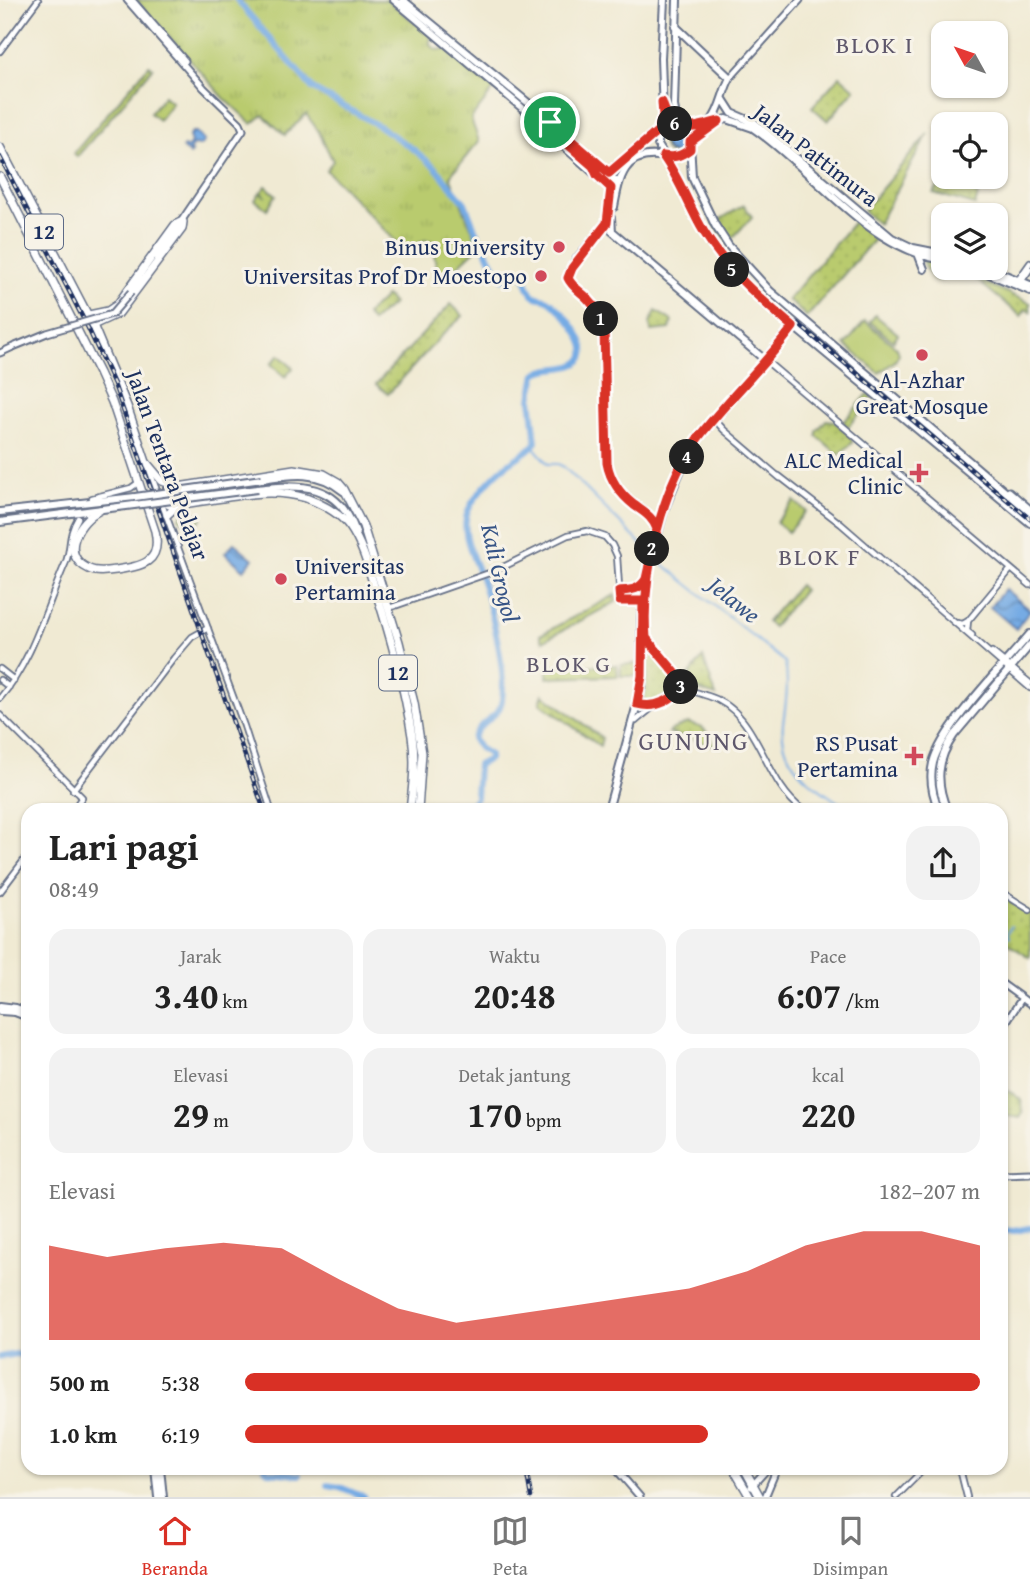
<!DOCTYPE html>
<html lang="id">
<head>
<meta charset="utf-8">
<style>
	:root { --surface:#fff; --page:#f2f2f2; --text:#222; --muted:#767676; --line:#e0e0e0; --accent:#d93025 }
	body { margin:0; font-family:"Gentium Book Plus",serif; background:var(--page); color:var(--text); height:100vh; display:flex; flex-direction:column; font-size:26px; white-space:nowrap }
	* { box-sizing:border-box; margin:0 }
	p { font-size:23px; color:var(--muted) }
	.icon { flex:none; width:38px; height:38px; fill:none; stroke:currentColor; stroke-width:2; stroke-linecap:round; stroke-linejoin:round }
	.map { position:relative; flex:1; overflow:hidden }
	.details { position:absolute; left:21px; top:803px; width:987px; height:672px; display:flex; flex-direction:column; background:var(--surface); border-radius:21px; box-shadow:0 2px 5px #0004 }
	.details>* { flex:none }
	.needle { width:46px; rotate:310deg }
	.buttons { position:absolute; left:931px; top:21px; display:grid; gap:14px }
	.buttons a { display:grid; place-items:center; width:77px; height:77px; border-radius:14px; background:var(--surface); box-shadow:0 2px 5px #0004; font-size:35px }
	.pin { position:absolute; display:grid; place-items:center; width:60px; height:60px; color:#fff; margin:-30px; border:4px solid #fff; border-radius:50%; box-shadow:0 2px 7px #0007 }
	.km { position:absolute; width:35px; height:35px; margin:-18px; border-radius:50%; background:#222; color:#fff; font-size:19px; line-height:35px; text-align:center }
	.round { display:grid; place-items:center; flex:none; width:74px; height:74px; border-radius:21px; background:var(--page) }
	.summary { display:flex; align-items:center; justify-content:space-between; height:119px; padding:0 28px }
	h1 { font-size:38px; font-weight:600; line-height:52px }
	.stats { display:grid; grid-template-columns:repeat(3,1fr); gap:10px; height:119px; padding:7px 28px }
	.stats div { display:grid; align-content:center; border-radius:18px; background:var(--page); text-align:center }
	.stats b { font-size:35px; font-weight:600 }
	.stats small { font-size:19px; font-weight:400 }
	.stats p { font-size:19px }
	.chart { height:196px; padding:14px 28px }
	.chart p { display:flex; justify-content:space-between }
	.chart svg { width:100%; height:126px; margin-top:7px; fill:var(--accent); opacity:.7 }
	ul { padding:0 28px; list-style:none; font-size:23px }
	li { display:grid; grid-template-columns:112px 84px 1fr; align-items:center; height:52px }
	li i { height:18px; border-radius:9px; background:var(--accent) }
	.dock { display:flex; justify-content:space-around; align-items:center; height:98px; border-top:2px solid var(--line); background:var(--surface); font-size:19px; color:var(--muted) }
	.dock a { display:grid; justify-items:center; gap:4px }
	.dock .active { color:var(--accent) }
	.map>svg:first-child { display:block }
</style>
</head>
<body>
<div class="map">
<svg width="1030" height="1497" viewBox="0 0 1030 1497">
	<defs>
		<pattern id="grass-tufts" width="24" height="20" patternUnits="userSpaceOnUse" patternTransform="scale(1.75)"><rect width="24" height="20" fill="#b9cb6e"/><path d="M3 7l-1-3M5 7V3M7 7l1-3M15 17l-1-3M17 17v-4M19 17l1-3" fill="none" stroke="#9eaf62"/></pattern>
		<pattern id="park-dots" width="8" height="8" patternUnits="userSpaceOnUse" patternTransform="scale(1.75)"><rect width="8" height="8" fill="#b9cb6e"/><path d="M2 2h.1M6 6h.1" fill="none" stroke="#9eaf62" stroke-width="1.8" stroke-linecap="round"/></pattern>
		<pattern id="water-waves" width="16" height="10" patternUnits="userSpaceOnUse" patternTransform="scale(1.75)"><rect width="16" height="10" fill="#76abe4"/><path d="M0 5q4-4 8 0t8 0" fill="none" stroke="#608cbc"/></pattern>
	</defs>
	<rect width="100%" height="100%" fill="#f7f3e8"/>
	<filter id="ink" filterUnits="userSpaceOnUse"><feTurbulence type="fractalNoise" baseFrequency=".0143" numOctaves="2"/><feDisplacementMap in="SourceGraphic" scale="14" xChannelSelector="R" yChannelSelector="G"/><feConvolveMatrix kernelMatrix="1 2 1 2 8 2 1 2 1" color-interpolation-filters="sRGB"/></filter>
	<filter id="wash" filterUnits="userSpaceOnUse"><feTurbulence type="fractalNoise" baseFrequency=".00686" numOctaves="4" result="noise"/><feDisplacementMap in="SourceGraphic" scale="28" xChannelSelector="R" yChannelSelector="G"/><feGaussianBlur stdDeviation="1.57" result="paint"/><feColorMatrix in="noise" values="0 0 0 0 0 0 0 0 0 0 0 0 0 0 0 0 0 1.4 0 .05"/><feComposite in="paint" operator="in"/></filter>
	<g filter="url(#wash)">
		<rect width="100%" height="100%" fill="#f0ead3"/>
		<path fill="url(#grass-tufts)" stroke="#6a7d66" stroke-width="2" d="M136,0H387L431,36L430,44L436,50L446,49L494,89L471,119L479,141L450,176L479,246L439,284L432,241L425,240L405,251L326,170L333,161L319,132L306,114L285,135L263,115L252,124L224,98Z"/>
		<path fill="url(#park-dots)" stroke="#6a7d66" stroke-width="2" d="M149,65L153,68L77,157L74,153Z
			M840,76L855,89L828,121L812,107Z
			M666,125C676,131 683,135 684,147L679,154H669C659,145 662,136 666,125Z
			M928,134L878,224L863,211Z
			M946,177H954L978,196L975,205L933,193Z
			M744,205L752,217L728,243L714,223Z
			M857,218L877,236L807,317L788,300Z
			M923,260L943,262V268H958L940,281H935L925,268Z
			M973,277L1030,303V312L1026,309L1021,316Z
			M386,296L393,304L372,322L366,315Z
			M451,304L463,316L443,334L388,394L376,384Z
			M656,311L672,321L670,329L651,331L650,323Z
			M868,394L872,397L848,427L843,422Z
			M826,420L834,421L852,439V443L839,455L817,436V431Z
			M799,585L804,590L773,627L767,622Z
			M615,595L616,602L543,641L540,635Z
			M649,650L678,684C674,697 660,701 648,704L644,701Z
			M703,657L716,696L687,686L685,681Z
			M641,663V676H621V665Z
			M617,665L618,676L547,678V667Z
			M543,694L602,738L600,746L540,703Z
			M688,723L703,728L719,747L669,733L673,729Z
			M1001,897L1030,914V958L1001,939Z
			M1001,1089L1012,1093L1021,1100L1023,1113L1020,1118L1001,1115Z"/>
		<path fill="#b9cb6e" stroke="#6a7d66" stroke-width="2" d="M164,96L172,103L159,120L150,113Z
			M266,186L276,195L267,209L255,200L260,193L266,197L261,192Z
			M875,315L898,334L893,341L870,322Z
			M865,321L897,348L899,354L895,361L879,373L845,345Z
			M279,355L293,368L285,377L271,364Z
			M794,501L806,511L788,532L776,522Z
			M189,507L202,518L192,529L179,518Z"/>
		<path fill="url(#water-waves)" stroke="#486da1" stroke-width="2" d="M192,132H196L204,141L200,146L193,145L189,150L192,153L190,155L182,148L184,146L187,148L191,143L189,136Z
			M665 144a9 9 0 1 1 18 0a9 9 0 1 1-18 0Z
			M234,543L253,559L244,570L225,553Z
			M1005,589L1030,610L1016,629L990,607Z"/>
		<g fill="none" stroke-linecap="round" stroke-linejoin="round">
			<path stroke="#76abe4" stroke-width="2" d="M533,446L548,464H558L564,467L651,554
				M655,558L785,662C789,683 786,703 783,723C778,767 819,789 850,810
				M1009,937L1007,933L1011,926"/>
			<path stroke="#76abe4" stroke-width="6" d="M237,0L313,89L379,126L413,149L435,167L465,203L477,234L499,274L503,279L517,273L524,275C526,281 528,290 533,295C537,298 544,298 548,300C561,308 593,345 582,359C572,372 548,365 536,374L531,399L536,442C528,453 513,459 503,468C493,476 474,497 469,509C458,531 475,560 482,581C491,607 510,682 500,707C497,717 479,722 473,738L479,748L490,755L489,759L478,765L476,798L465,810
				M1001,1230L1015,1231L1030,1228
				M0,1357L16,1354L28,1358
				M264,1468L269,1472L299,1475
				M327,1485L340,1487L364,1497"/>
		</g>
	</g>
	<g filter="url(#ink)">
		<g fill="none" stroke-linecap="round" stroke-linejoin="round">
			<path stroke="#c5c5bc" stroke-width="7" stroke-dasharray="7 3.5" stroke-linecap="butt" d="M740,1468L748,1483"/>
			<g stroke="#667087" stroke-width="8">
				<path id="tertiary" d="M0,51L38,0
					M1018,280L1030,263
					M1021,282L1030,269
					M765,360L1030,585
					M714,419L724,430L780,478
					M149,469L244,726L271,810
					M779,476L841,524L1030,688
					M92,498L131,488L138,483
					M619,591L635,590L644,583
					M389,608L495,571L568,535L587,531L605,537L612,545L617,556L620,601H643
					M968,621L967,631L972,635
					M957,623L963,624L968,621L1011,569
					M646,638L689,690
					M992,652L1030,683
					M0,669L14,680
					M0,680L9,687
					M0,698C33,660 46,607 66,562C72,544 67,537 78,518
					M637,704L652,707
					M0,715L82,797L73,810
					M636,721C649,710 669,692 687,691C693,690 701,694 708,696C760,711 762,781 803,810
					M73,790L174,658L192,637L208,628
					M0,892L28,855
					M1001,892L1030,910
					M957,1468L961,1473L967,1497
					M896,1497L925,1468"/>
			</g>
			<g stroke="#667087" stroke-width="9">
				<path id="secondary" d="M127,0L204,88L240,123L243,130L157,257
					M132,0L185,61
					M730,78L800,0
					M0,353L13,347
					M1009,491L1030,509
					M1001,983L1030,1004
					M1001,1030L1022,998
					M1001,1174L1030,1173
					M615,1468L640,1497
					M751,1487L768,1468
					M765,1497L777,1468"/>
			</g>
			<g stroke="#667087" stroke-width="10">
				<path id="primary" d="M394,0L527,112L544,129L611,188C617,237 577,242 568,278C572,287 580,291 587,298C596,307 601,316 604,328L607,463C610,480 621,495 634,505C645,512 652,516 657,529
					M403,0L532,106L618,183
					M664,0L661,58L663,116L658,131V145L674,171L697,220L721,257L764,302L1030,523
					M677,0L674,106L676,116L686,132L690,142L692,177L715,225L728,245L770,291L1030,513
					M723,99L732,113L755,123L892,238L913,248L943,254
					M665,110C668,120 675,126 685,128C720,135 719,97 730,78L675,26
					M549,125V128L593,166L596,173
					M705,125L727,119L753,128C815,170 866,248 943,260
					M690,142L714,124
					M609,173L658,131
					M614,207C619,180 623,152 659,156C673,157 679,158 690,149
					M611,218L612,231L765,360
					M919,256L924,269
					M975,268L1030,291
					M988,268L1030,285
					M262,479C293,474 318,470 343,491
					M257,489C301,483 338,483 356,532
					M0,512L135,497
					M0,522L134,505
					M608,810L642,686L641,619L644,587L664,510L682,467L697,439L793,327
					M939,810C933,796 929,779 933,763C942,727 1004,665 1030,634
					M947,810C935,782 937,759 954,735L1030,645
					M0,1006L16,1008L28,1013
					M0,1011L15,1012L28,1017
					M155,1468L158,1497
					M160,1468L163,1497"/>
			</g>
			<g stroke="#667087" stroke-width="10">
				<path id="trunk" d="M0,147L93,325L127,406L146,462L162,481L178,487
					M0,177L99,373L112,402L155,531C162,563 142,566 116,570C108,571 97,573 89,569C58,555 79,520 100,510
					M89,315L108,311L117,305L175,225L181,222
					M93,325L119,313L182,229L183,222
					M167,515L178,505
					M410,810C413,786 416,760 412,736C404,685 390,634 374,586C368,566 362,544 350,527C340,513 322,504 306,498C261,484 214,503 169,505L165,502L166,491L178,487L294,469L324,474L338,482L344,489L363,526L399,642L414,703L422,753L418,810
					M733,1468L750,1497
					M744,1468L760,1497"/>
			</g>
			<use href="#tertiary" stroke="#fff" stroke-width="4.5"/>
			<use href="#secondary" stroke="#fff" stroke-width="5"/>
			<use href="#primary" stroke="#fff" stroke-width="6"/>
			<use href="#trunk" stroke="#fff" stroke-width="7"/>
			<g stroke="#1b2f5e" stroke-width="4.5">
				<path id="rail" d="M0,157L88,328L114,384L264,810
					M797,323L1030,519
					M526,1468L531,1497"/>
			</g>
			<use href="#rail" stroke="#f7f3e8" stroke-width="2" stroke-dasharray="5" stroke-linecap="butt"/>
			<g stroke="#667087" stroke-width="9" stroke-linecap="butt">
				<path id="secondary-bridge" d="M13,347L47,333L112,314L131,292"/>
			</g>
			<g stroke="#667087" stroke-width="10" stroke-linecap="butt">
				<path id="primary-bridge" d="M135,497L262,479
					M134,505L257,489"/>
			</g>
			<use href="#secondary-bridge" stroke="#fff" stroke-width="5"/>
			<use href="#primary-bridge" stroke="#fff" stroke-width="6"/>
		</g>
	</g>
	<g fill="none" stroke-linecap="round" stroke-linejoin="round" filter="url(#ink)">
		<g stroke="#fff" stroke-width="14">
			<path id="route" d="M550,122L549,128L593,166L597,175L611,188L607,223L572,268L568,278C572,287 580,291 587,298C596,307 601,316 604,328L607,463C610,480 621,495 634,505C645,513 652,516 657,529L646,579C640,590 631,590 619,591L620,601H643L642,676L637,704C657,709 675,700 683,682L646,638C641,577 661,487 698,438C728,399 764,366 793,327C759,298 727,270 704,232C689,207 680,179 663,156C675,158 681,156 690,149V142L719,121C692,128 672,137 662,102L663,116L658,131L609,173L550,122"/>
		</g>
		<use href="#route" stroke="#d93025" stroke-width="9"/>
	</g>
	<g fill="#d1495b" stroke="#f7f3e8" stroke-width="2.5">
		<circle cx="559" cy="247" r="7"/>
		<circle cx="541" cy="276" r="7"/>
		<circle cx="922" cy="355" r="7"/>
		<path d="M915.5 462.5h7v7h7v7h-7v7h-7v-7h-7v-7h7z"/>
		<circle cx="281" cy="579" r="7"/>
		<path d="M910.5 745.5h7v7h7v7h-7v7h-7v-7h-7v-7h7z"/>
	</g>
	<g text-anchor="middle" stroke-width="6" stroke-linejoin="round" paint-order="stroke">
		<g fill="#f7f3e8" stroke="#5d6a87" stroke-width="2">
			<rect x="25" y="214.5" width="38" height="35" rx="5"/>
			<rect x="379" y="655.5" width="38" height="35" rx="5"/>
		</g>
		<g font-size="21" font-weight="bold" fill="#1b2f5e">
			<text x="44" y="239">12</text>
			<text x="398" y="680">12</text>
		</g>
		<g font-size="23" fill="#1b2f5e" stroke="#f7f3e8">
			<text transform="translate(816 155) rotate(38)" y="8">Jalan Pattimura</text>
			<text transform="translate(168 465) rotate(70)" y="8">Jalan Tentara Pelajar</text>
		</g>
		<g font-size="23" fill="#1b2f5e" stroke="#f7f3e8" text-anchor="end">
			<text x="545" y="255">Binus University</text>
			<text x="527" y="284">Universitas Prof Dr Moestopo</text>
			<text x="922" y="388" text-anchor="middle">Al-Azhar<tspan x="922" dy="26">Great Mosque</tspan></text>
			<text x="903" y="468">ALC Medical<tspan x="903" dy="26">Clinic</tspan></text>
			<text x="295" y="574" text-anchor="start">Universitas<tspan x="295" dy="26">Pertamina</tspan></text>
			<text x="898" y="751">RS Pusat<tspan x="898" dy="26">Pertamina</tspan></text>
		</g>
		<g font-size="24" letter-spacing="2" fill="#5e576b" stroke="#f7f3e8">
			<text x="875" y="53">BLOK I</text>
			<text x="820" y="565">BLOK F</text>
			<text x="569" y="672">BLOK G</text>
		</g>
		<g font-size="24" font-style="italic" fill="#365486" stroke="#f7f3e8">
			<text transform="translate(500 573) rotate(77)" y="8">Kali Grogol</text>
			<text transform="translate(734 600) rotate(39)" y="8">Jelawe</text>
		</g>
		<g font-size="26" letter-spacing="2" fill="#5e576b" stroke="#f7f3e8">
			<text x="694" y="750">GUNUNG</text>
		</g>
	</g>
</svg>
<div class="buttons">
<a><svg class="needle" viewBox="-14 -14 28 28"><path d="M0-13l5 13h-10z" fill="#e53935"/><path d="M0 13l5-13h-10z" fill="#767676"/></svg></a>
<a><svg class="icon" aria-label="locate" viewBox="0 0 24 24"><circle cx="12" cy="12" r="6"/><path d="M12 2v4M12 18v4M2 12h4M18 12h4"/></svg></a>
<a><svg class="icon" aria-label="layers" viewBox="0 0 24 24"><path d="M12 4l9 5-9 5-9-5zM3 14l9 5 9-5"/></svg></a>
</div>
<div class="pin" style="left:550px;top:122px;background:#1e9e55"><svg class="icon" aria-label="arrive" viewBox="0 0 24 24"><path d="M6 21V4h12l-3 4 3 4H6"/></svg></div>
<b class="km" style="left:601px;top:319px">1</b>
<b class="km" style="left:652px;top:549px">2</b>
<b class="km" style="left:681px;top:687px">3</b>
<b class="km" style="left:687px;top:457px">4</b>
<b class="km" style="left:732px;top:270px">5</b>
<b class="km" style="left:675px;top:124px">6</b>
<section class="details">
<div class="summary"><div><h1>Lari pagi</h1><p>08:49</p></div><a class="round"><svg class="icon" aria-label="share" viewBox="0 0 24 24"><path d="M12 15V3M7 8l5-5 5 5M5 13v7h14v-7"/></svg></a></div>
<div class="stats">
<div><p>Jarak</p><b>3.40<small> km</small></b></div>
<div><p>Waktu</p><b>20:48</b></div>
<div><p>Pace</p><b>6:07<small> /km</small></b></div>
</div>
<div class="stats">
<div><p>Elevasi</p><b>29<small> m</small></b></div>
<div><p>Detak jantung</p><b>170<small> bpm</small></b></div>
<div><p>kcal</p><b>220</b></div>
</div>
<div class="chart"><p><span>Elevasi</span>182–207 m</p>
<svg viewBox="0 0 160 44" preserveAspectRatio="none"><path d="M0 44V11L10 15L20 12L30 10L40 12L50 23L60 33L70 38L80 35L90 32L100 29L110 26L120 20L130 11L140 6L150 6L160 11V44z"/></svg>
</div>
<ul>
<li><b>500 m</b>5:38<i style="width:100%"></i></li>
<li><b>1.0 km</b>6:19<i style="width:63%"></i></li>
</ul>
</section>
</div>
<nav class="dock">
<a class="active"><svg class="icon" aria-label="home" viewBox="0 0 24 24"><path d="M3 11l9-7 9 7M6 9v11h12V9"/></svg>Beranda</a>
<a><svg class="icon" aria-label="map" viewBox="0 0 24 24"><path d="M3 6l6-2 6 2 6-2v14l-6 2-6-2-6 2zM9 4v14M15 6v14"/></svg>Peta</a>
<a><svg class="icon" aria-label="saved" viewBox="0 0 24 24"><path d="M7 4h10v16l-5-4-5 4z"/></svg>Disimpan</a>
</nav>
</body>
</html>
